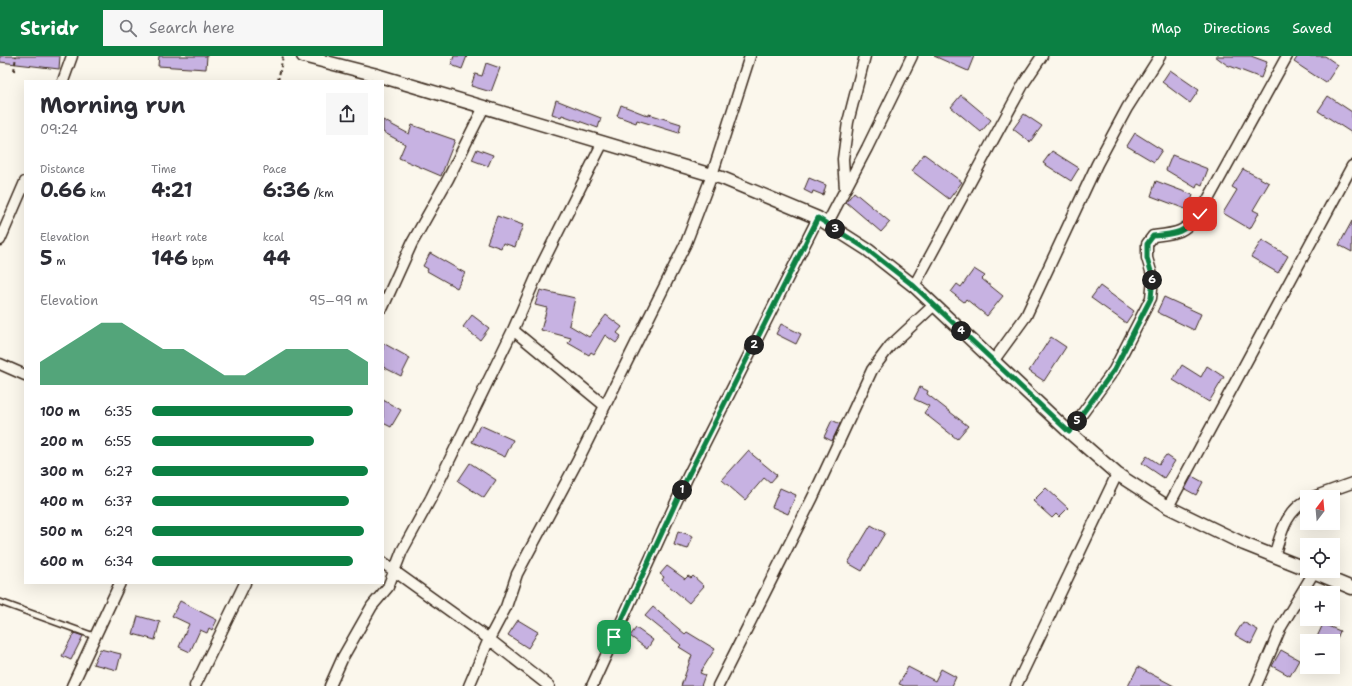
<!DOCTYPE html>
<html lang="en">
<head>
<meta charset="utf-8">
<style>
	:root { --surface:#fff; --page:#f7f7f7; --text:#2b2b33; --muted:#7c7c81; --accent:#0b8043 }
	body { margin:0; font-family:"Shantell Sans",sans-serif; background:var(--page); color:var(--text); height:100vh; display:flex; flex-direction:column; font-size:15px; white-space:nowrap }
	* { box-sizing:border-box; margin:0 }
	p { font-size:13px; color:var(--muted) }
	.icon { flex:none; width:22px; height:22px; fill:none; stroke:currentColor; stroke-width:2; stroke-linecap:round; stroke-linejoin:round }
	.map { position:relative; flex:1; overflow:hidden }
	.details { position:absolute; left:24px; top:24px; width:360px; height:504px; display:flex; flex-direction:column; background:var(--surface); border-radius:0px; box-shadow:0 4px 16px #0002 }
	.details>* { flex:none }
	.needle { width:26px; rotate:16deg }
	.buttons { position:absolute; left:1300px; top:434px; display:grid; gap:8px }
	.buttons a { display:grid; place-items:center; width:40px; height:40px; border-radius:0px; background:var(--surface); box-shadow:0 4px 16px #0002; font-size:20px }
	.pin { position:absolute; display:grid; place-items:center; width:34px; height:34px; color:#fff; margin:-17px; border-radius:8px; box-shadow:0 2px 6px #0006 }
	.km { position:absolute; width:20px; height:20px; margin:-10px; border-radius:50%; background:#222; color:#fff; font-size:11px; line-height:20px; text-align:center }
	.round { display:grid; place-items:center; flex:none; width:42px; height:42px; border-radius:0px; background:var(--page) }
	.overview { display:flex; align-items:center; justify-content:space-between; height:68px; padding:0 16px }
	h1 { font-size:22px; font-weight:700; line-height:30px }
	.stats { display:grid; grid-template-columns:repeat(3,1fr); gap:6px; height:68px; padding:4px 16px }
	.stats div { display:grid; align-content:center }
	.stats b { font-size:20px; font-weight:700 }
	.stats small { font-size:11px; font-weight:400 }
	.stats p { font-size:11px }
	.chart { height:112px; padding:8px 16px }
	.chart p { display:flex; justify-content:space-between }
	.chart svg { width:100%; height:72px; margin-top:4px; fill:var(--accent); opacity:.7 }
	ul { padding:0 16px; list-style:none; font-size:13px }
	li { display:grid; grid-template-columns:64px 48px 1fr; align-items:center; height:30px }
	li i { height:10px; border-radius:5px; background:var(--accent) }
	header { display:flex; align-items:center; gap:24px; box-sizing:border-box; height:56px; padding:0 20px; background:var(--accent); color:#fff }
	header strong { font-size:19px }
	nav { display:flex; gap:22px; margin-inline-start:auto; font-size:14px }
	.search { width:280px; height:36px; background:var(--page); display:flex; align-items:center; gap:10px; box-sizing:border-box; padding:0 14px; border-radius:0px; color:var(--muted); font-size:15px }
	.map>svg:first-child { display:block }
</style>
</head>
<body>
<header>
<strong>Stridr</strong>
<div class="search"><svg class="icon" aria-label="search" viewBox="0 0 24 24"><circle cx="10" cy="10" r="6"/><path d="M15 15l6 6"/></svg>Search here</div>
<nav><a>Map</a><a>Directions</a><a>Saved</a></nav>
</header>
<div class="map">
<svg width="1352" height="630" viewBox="0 0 1352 630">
	<rect width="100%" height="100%" fill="#fbf7ec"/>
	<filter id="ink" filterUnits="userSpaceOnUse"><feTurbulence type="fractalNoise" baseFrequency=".025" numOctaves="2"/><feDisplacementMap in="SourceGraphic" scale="8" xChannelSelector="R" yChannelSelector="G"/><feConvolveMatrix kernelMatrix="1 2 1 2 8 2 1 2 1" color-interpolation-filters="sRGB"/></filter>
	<g filter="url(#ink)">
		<path fill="#c7b2e2" stroke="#3b2a1e" d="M0,0H60L59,13L0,6Z
			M159,0H207L206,13L158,10Z
			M454,0H467L462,13L451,9Z
			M934,0H974L968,15Z
			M1215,0H1251L1267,6L1261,22L1227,9Z
			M1298,0H1325L1338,9L1326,27L1294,6Z
			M486,7L500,12L491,36L471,30L475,18L482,20Z
			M1170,14L1199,34L1190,47L1162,26Z
			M961,39L991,64L981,76L951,51Z
			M1328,40L1352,56V77L1318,55Z
			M556,44L601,62L598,72L562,59L561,61L552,58Z
			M621,49L649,60V58L681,68L679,77L637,64L636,67L617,60Z
			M1024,58L1042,70L1030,86L1013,73Z
			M383,64L409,78L412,69L455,84L441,120L399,102L405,88L383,76Z
			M1135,77L1162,94L1154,106L1127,90Z
			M477,93L493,99L488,110L472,104Z
			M1052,95L1079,112L1071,125L1043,107Z
			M924,98L962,126L949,143L912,115Z
			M1172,99L1208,113L1202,129L1198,127L1196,132L1166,114Z
			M1243,113L1269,127L1253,154L1259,157L1250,173L1223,157L1237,134L1232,131Z
			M809,122L826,129L823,139L813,135L812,138L804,134Z
			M1156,125L1193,139L1188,154L1151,140Z
			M854,136L890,166L881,176L846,146Z
			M497,160L523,169L515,191L503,187L501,192L487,187Z
			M1352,165V196L1339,189Z
			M1262,184L1288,200L1278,217L1251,201Z
			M430,197L465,217L457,232L427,215L428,213L423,210Z
			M974,213L985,220L982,223L1003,240L987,260L966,243L964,246L951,236L957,228L961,231Z
			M1100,230L1134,255L1126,267L1091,242Z
			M540,234L575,242L569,269L589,281L606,259L622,271L617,277L621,280L616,287L605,279L594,298L591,296L589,299L568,287L571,282L541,274L547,252L535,249Z
			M1164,241L1201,258L1194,274L1157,256Z
			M472,259L489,272L480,284L463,271Z
			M781,268L801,278L796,288L776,278Z
			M1051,281L1066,291L1044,325L1029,315Z
			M383,287L410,302L401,320L383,311Z
			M1182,309L1201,321L1207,310L1224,321L1209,346L1173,324Z
			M920,331L928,335L927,338L968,370L957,383L924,357L929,350L914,343Z
			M383,344L401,354L391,371L383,367Z
			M832,364L840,368L832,385L824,381Z
			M480,369L513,384L505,401L472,386Z
			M748,395L777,419L770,427L764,422L745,444L722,424Z
			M1166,399L1175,405L1164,422L1142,407L1147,400L1159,408Z
			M470,407L496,424L484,442L458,425Z
			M1192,420L1203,426L1196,439L1185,433Z
			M780,432L796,439L788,458L772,451Z
			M1046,432L1068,452L1059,461L1056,458L1052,462L1033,445Z
			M871,469L885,477L862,515L848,507Z
			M678,475L693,480L688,493L674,489Z
			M667,510L685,523L688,520L691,522L693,520L704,530L689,547L662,524L664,521L660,518Z
			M180,545L217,564L212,574L209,572L207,577L200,574L190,596L179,591L189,568L172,560Z
			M653,551L685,578L687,576L715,593L700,617L705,619L701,630H681L692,599L679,591L681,589L645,560Z
			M138,560L160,566L155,584L133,578Z
			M518,564L538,576L528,592L508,579Z
			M1243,566L1258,574L1251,588L1235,579Z
			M1323,568L1340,575L1336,585H1325L1317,581Z
			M636,572L653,584L647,593L630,580Z
			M74,577L83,580L71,604L62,600Z
			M100,593L121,598L117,614L93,608Z
			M1281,594L1299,604L1290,620L1272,610Z
			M908,611L935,625L941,613L956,621L952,630H904L899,628Z
			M1138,611L1174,630H1128Z"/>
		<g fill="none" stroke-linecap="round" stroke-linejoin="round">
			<g stroke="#3b2a1e" stroke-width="8">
				<path id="service" d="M0,546L94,580"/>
			</g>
			<g stroke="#3b2a1e" stroke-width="13">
				<path id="minor" d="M63,25L72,0
					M845,133L843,103L848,66L865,0
					M827,168L867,92L912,0
					M0,184L25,126
					M914,230L1024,27L1042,0
					M383,251L412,187L448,123L484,51
					M513,274L605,350
					M994,304L1026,260L1097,108L1127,52L1160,0
					M0,308L25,319
					M1069,376L1114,314L1151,242L1153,222L1147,202V188L1153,180C1178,177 1183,177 1200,158L1287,0
					M1313,441L1352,427
					M1168,451L1352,110
					M1274,500C1282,476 1284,458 1307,444
					M383,507L489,583L549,630
					M72,630L120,527
					M195,630L245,527
					M330,630L343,601L372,550L388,531L402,495L431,442L513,274L542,208L603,86
					M469,630L489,583L506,551L517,518L578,404L686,187L712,119L750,0
					M592,630L688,420L818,162
					M718,630L813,441L872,314L890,290L933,250
					M1016,630L1117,418
					M1256,630L1281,571L1314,516"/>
			</g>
			<g stroke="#3b2a1e" stroke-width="15">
				<path id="tertiary" d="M303,0L373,18L722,122L818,162L868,194L914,230L1069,376L1117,418L1168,451L1244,488L1307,513
					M1311,515L1352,532"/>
			</g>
			<path stroke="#3b2a1e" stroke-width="2" stroke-dasharray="4 3" stroke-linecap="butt" d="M14,15L16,0
				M278,25L283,0"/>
			<use href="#service" stroke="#fbf7ec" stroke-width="5"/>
			<use href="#minor" stroke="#fbf7ec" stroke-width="10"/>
			<use href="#tertiary" stroke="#fbf7ec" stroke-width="12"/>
		</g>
	</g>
	<g fill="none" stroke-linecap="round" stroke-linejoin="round" filter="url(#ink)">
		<g stroke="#fff" stroke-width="8">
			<path id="route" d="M614,581L688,420L818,162L868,194L914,230L1069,376L1114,314L1151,242L1153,222L1147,202V188L1153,180C1178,178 1183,177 1200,158"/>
		</g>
		<use href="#route" stroke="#0b8043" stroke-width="5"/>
	</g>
</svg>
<div class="buttons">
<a><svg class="needle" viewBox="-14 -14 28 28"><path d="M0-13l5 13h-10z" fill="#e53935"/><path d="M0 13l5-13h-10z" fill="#7c7c81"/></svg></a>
<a><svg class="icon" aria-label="locate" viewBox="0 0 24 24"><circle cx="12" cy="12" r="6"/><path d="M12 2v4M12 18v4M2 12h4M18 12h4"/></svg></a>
<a>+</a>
<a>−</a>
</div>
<div class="pin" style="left:614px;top:581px;background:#1e9e55"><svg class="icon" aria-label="arrive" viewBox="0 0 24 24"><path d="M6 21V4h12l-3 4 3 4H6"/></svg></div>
<div class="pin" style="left:1200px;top:158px;background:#d93025"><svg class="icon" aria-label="check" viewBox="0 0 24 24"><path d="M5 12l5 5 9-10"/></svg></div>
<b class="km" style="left:682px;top:434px">1</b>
<b class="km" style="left:754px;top:289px">2</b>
<b class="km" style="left:835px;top:173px">3</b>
<b class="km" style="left:961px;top:275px">4</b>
<b class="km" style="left:1077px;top:365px">5</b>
<b class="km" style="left:1152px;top:224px">6</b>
<section class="details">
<div class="overview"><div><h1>Morning run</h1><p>09:24</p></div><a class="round"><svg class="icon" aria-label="share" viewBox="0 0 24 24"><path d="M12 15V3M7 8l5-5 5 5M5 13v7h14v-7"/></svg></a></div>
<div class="stats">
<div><p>Distance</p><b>0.66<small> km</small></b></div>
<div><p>Time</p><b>4:21</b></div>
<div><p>Pace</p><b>6:36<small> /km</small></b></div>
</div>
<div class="stats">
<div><p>Elevation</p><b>5<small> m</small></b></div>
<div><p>Heart rate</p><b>146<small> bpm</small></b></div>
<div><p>kcal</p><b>44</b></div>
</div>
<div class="chart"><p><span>Elevation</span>95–99 m</p>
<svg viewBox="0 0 160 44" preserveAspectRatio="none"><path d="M0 44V30L10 22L20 14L30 6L40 6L50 14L60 22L70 22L80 30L90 38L100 38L110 30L120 22L130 22L140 22L150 22L160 30V44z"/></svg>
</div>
<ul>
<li><b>100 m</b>6:35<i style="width:93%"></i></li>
<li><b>200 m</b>6:55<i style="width:75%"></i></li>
<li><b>300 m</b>6:27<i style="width:100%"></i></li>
<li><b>400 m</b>6:37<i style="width:91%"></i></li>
<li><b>500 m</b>6:29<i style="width:98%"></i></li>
<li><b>600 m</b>6:34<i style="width:93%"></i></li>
</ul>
</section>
</div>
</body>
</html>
